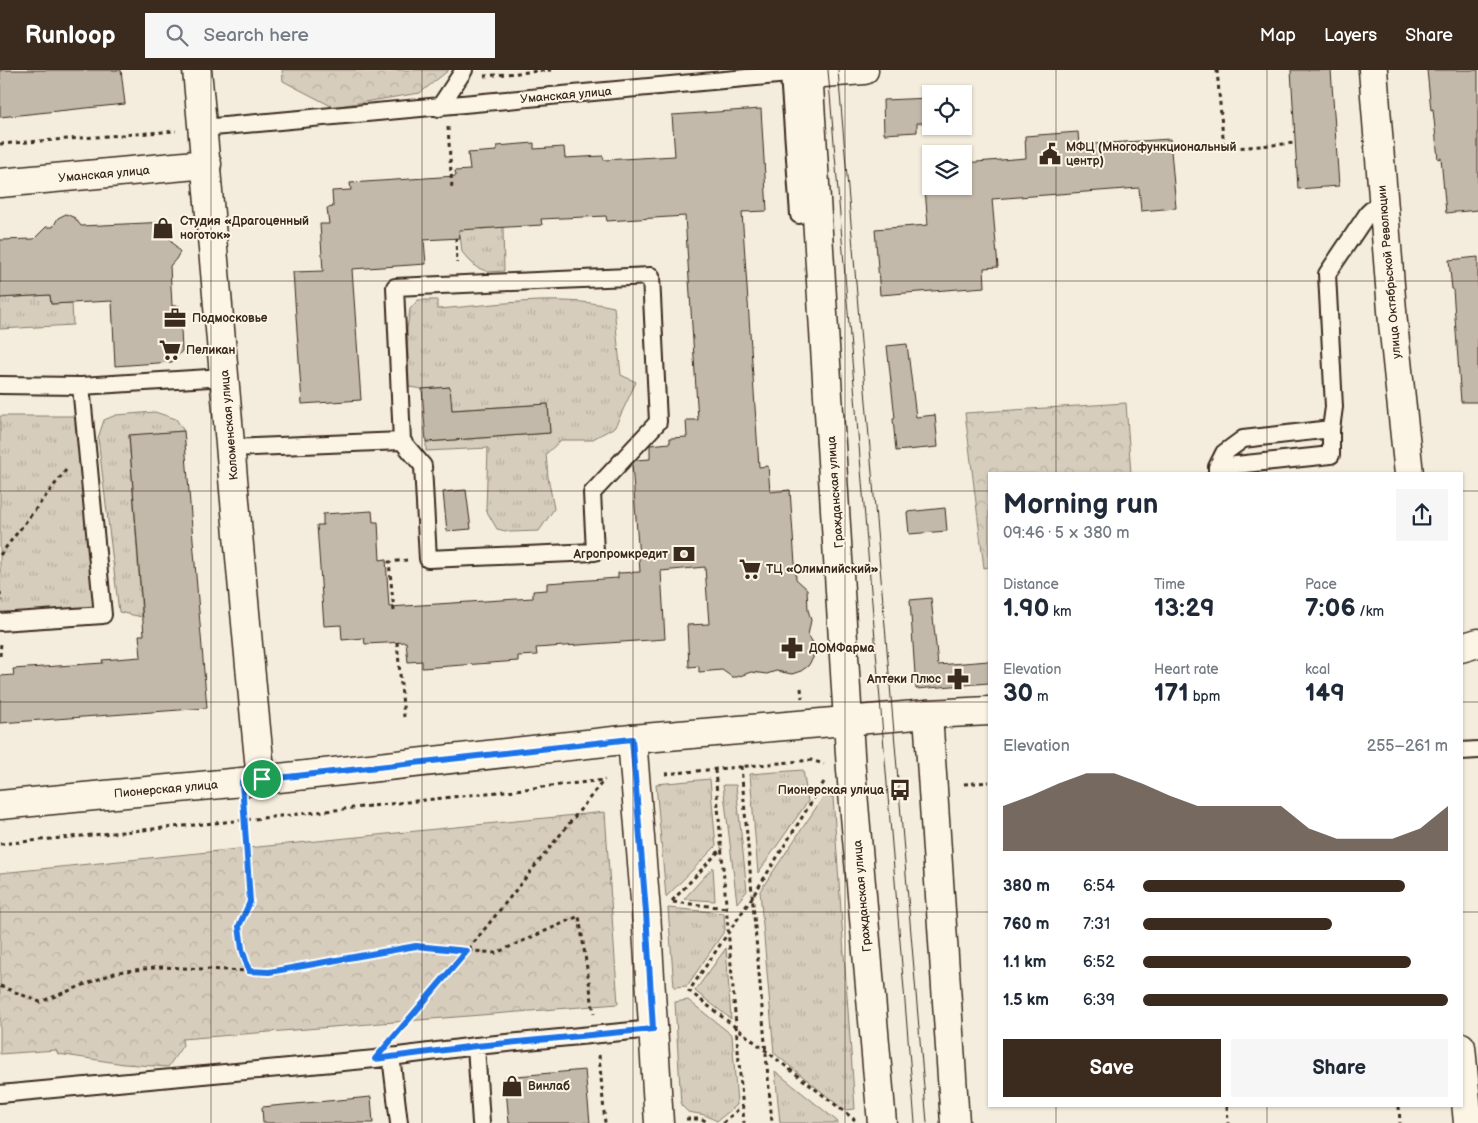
<!DOCTYPE html>
<html lang="en">
<head>
<meta charset="utf-8">
<style>
	:root { --surface:#fff; --page:#f6f6f7; --text:#1f2937; --muted:#747a83; --accent:#3b2a1e }
	body { margin:0; font-family:"Balsamiq Sans",sans-serif; background:var(--page); color:var(--text); height:100vh; display:flex; flex-direction:column; font-size:19px; white-space:nowrap }
	* { box-sizing:border-box; margin:0 }
	p { font-size:16px; color:var(--muted) }
	.icon { flex:none; width:28px; height:28px; fill:none; stroke:currentColor; stroke-width:2; stroke-linecap:round; stroke-linejoin:round }
	.map { position:relative; flex:1; overflow:hidden }
	.sheet { position:absolute; left:988px; top:402px; width:475px; height:635px; display:flex; flex-direction:column; background:var(--surface); border-radius:0px; box-shadow:0 1px 4px #0004 }
	.sheet>* { flex:none }
	.controls { position:absolute; left:922px; top:15px; display:grid; gap:10px }
	.controls a { display:grid; place-items:center; width:50px; height:50px; border-radius:0px; background:var(--surface); box-shadow:0 1px 4px #0004; font-size:25px }
	.pin { position:absolute; display:grid; place-items:center; width:42px; height:42px; color:#fff; margin:-21px; border:2px solid #fff; border-radius:50%; box-shadow:0 1px 5px #0007 }
	.round { display:grid; place-items:center; flex:none; width:52px; height:52px; border-radius:0px; background:var(--page) }
	.headline { display:flex; align-items:center; justify-content:space-between; height:85px; padding:0 15px }
	h1 { font-size:28px; font-weight:800; line-height:38px }
	.metrics { display:grid; grid-template-columns:repeat(3,1fr); gap:8px; height:85px; padding:5px 15px }
	.metrics div { display:grid; align-content:center }
	.metrics b { font-size:25px; font-weight:800 }
	.metrics small { font-size:14px; font-weight:400 }
	.metrics p { font-size:14px }
	.chart { height:140px; padding:10px 15px }
	.chart p { display:flex; justify-content:space-between }
	.chart svg { width:100%; height:90px; margin-top:5px; fill:var(--accent); opacity:.7 }
	.cta { display:flex; gap:10px; margin-top:auto; padding:10px 15px }
	.cta a { flex:1; height:58px; border-radius:0px; background:var(--accent); color:#fff; font-size:20px; font-weight:800; line-height:58px; text-align:center }
	.cta a+a { background:var(--page); color:var(--text) }
	ul { padding:0 15px; list-style:none; font-size:16px }
	li { display:grid; grid-template-columns:80px 60px 1fr; align-items:center; height:38px }
	li i { height:12px; border-radius:6px; background:var(--accent) }
	header { display:flex; align-items:center; gap:30px; box-sizing:border-box; height:70px; padding:0 25px; background:var(--accent); color:#fff }
	header strong { font-size:24px }
	nav { display:flex; gap:28px; margin-inline-start:auto; font-size:18px }
	.search { width:350px; height:45px; background:var(--page); display:flex; align-items:center; gap:12px; box-sizing:border-box; padding:0 18px; border-radius:0px; color:var(--muted); font-size:19px }
	.map>svg:first-child { display:block }
</style>
</head>
<body>
<header>
<strong>Runloop</strong>
<div class="search"><svg class="icon" aria-label="search" viewBox="0 0 24 24"><circle cx="10" cy="10" r="6"/><path d="M15 15l6 6"/></svg>Search here</div>
<nav><a>Map</a><a>Layers</a><a>Share</a></nav>
</header>
<div class="map">
<svg width="1478" height="1053" viewBox="0 0 1478 1053">
	<defs>
		<pattern id="grass-tufts" width="24" height="20" patternUnits="userSpaceOnUse" patternTransform="scale(1.25)"><rect width="24" height="20" fill="#d6cdbd"/><path d="M3 7l-1-3M5 7V3M7 7l1-3M15 17l-1-3M17 17v-4M19 17l1-3" fill="none" stroke="#b9b0a2"/></pattern>
		<pattern id="forest-crowns" width="20" height="18" patternUnits="userSpaceOnUse" patternTransform="scale(1.25)"><rect width="20" height="18" fill="#d6cdbd"/><path d="M2 6a3 3 0 1 1 6 0M12 15a3 3 0 1 1 6 0" fill="none" stroke="#b9b0a2"/></pattern>
	</defs>
	<rect width="100%" height="100%" fill="#f4eddd"/>
	<filter id="ink" filterUnits="userSpaceOnUse"><feTurbulence type="fractalNoise" baseFrequency=".02" numOctaves="2"/><feDisplacementMap in="SourceGraphic" scale="10" xChannelSelector="R" yChannelSelector="G"/><feConvolveMatrix kernelMatrix="1 2 1 2 8 2 1 2 1" color-interpolation-filters="sRGB"/></filter>
	<g filter="url(#ink)">
		<path fill="url(#grass-tufts)" stroke="#887c6e" d="M458,148L481,159L503,157L504,201L488,202L476,197L468,189L462,182Z
			M50,225L51,234L72,233L73,255L0,259V228Z
			M418,230H437V239C495,235 557,224 614,237L621,305L636,312L615,357L591,370H561L546,384L548,407L554,439L539,461L510,462L497,459L486,440L488,378L426,381V372L550,363L548,334L452,340L449,317L422,319L409,317L407,259L410,239Z
			M155,342L176,349L184,361L129,366L142,547L119,542L98,368L104,350L116,345Z
			M0,346H75L94,540L0,545Z
			M803,700L808,731L758,803L750,704Z
			M710,709L716,776L666,827L656,714Z
			M723,715H736L747,821L737,833Z
			M824,726L833,727L855,1039L844,1040L774,983L760,821Z
			M713,797L715,831L684,829Z
			M668,838L724,843L725,860L687,916L674,917Z
			M726,878L731,949L695,921Z
			M688,930L732,965L737,1035L717,1051L705,1045L688,1042L681,1035L675,932Z
			M775,1001L837,1051L838,1053H780Z"/>
		<path fill="url(#forest-crowns)" stroke="#887c6e" d="M282,0H449L420,23L333,37L283,11Z
			M1126,333L1131,404H989V497L984,498L965,343Z
			M605,742L618,934L182,969L183,975L168,997L124,994L58,984L56,980L0,984V803Z"/>
		<path fill="#c3b9aa" stroke="#3b2a1e" d="M0,0H121L125,34L0,47Z
			M1291,0H1331L1339,116L1298,119Z
			M1427,0H1478V140L1446,143L1441,88L1438,89L1433,39L1431,40Z
			M931,28V53H917V62L884,64L883,30Z
			M761,39L767,141L742,142L759,397L768,396L770,422L790,420L796,509L807,519L808,540L811,550L808,565L812,571L814,579L813,588L808,596L801,601L792,604L776,601L767,604L751,602L737,607H732L722,600L699,602V596L689,597L687,555L709,554L705,497L661,501L665,569L536,578L537,585L518,586V591L422,598V591L408,592L406,572L365,574L364,568L342,570L341,555L324,556L317,455H323V444L372,441L373,452H378L380,490L386,489L389,537L533,528V521L547,520V513L618,508V503L640,502L632,394L636,390L650,389V375L670,373V368L687,367L686,350H698L685,146L607,151L606,146L541,149L542,155L459,160L460,168L424,170L426,194L352,199L361,330L302,334L293,202L323,201L320,154H329L327,138L333,137L332,121L351,120L350,113L456,106L455,101L470,100L468,83L497,81V76L534,73V79L564,77L565,88L603,86L604,90L675,86L672,45Z
			M1078,62L1079,75L1170,69L1176,138L1141,141L1139,118L992,129L998,197L984,198L985,217L880,225L875,159L928,155L923,96L931,95V116H964V93L1026,88L1025,66Z
			M66,144L75,148L81,156L168,152L169,168L180,182L176,189L170,196L172,236H180L182,281L172,292L115,296L112,231L51,234L50,225L0,228V170L34,169L46,157H53L58,148Z
			M1478,187V332H1461L1453,219H1452L1449,190Z
			M907,274L916,347L935,345L938,377L896,381L893,349L895,348L887,276Z
			M450,317L452,340L548,334L550,363L426,372L422,319Z
			M184,361L207,638L0,653V606L14,605L13,599L103,593L102,590L141,587L139,565H144L129,365Z
			M466,420L471,459L447,461L443,422Z
			M945,438L947,461L909,464L907,442Z
			M931,528L938,595L989,591V613L916,619L910,530Z
			M585,1000L590,1053H509L505,1007Z
			M371,1027L373,1053H263L262,1037Z"/>
		<g fill="none" stroke-linecap="round" stroke-linejoin="round">
			<g stroke="#3b2a1e" stroke-width="20">
				<path id="service" d="M439,38L464,0
					M203,58L789,4L799,145
					M0,315L81,316
					M230,378L402,371L395,217L651,206L658,352L592,423L595,482L428,489L423,396L402,371
					M1217,397L1331,385V359
					M1217,404V397L1224,383L1243,369L1331,359L1334,337L1327,204L1368,143L1383,129
					M0,552L103,545L81,316L225,307
					M1461,681L1478,680
					M476,976L481,1053
					M391,986L399,1053
					M0,1024L375,989L476,976L653,959"/>
			</g>
			<g stroke="#3b2a1e" stroke-width="31">
				<path id="minor" d="M808,0L851,700L882,1053
					M809,4L864,0
					M0,113L207,94
					M1461,578L1478,573
					M928,644L955,1053
					M632,669L646,842L659,1053"/>
			</g>
			<g stroke="#3b2a1e" stroke-width="31">
				<path id="tertiary" d="M197,0C219,236 237,473 261,709
					M0,735L242,712L632,669L928,644L989,641"/>
			</g>
			<g stroke="#3b2a1e" stroke-width="31">
				<path id="primary" d="M1373,0L1393,253L1409,404
					M1461,977L1468,1053"/>
			</g>
			<path stroke="#3b2a1e" stroke-width="3" stroke-dasharray="4 4" stroke-linecap="butt" d="M1217,0L1224,79L1295,73
				M484,6L551,0
				M448,57L452,119
				M0,74L176,61
				M456,168L457,193
				M0,485L66,400
				M0,522L1,531
				M394,541L389,492L407,490
				M397,572L404,647
				M0,586L1,572
				M801,618L802,628
				M741,696L772,1053
				M715,700L744,1053
				M665,704L811,690L824,694
				M824,712L753,826L689,921L855,1050
				M964,714L989,712
				M244,740L249,832L239,856L242,879L249,901
				M0,774L245,750L605,710
				M672,831L722,778
				M673,832L727,838
				M0,916L40,932L117,902L162,897L269,902L417,876L496,883L579,846L594,944
				M396,964L467,881L604,710
				M599,985L605,1053
				M1227,1036L1228,1053
				M1399,1036L1400,1053
				M686,1049H702L709,1053
				M723,1053L742,1036"/>
			<use href="#service" stroke="#fcf5e5" stroke-width="16"/>
			<use href="#minor" stroke="#fcf5e5" stroke-width="28"/>
			<use href="#tertiary" stroke="#fcf5e5" stroke-width="28"/>
			<use href="#primary" stroke="#fcf5e5" stroke-width="28"/>
			<path stroke="#3b2a1e" stroke-width="1" d="M828,0L915,1053
				M838,0L927,1053"/>
		</g>
	</g>
	<g fill="none" stroke-linecap="round" stroke-linejoin="round" filter="url(#ink)">
		<g stroke="#fff" stroke-width="10">
			<path id="route" d="M632,669L646,842L653,959L476,976L375,989L467,881L416,876L269,902L249,901L242,879L239,856L250,832L242,712Z"/>
		</g>
		<use href="#route" stroke="#1a73e8" stroke-width="6"/>
	</g>
	<path fill="none" stroke="#3b2a1e" stroke-width="1" stroke-opacity="0.55" d="M211,0V1053M422,0V1053M633,0V1053M845,0V1053M1056,0V404M1267,0V404M0,211H1478M0,421H989M1461,421H1478M0,632H989M1461,632H1478M0,842H989M1461,842H1478M1056,1036V1053M1267,1036V1053"/>
	<defs>
		<g id="civic-bare" transform="scale(1.725)"><path d="M-.6-6.5H3V-4.5H.6V-3L4-1V1h2V6H-6V1h2V-1L-.6-3ZM-1.2 2.5V6h2.4V2.5Z" fill="#3b2a1e" stroke="#fcf5e5" stroke-width="2.5" paint-order="stroke"/></g>
		<g id="shop-bare" transform="scale(1.725)"><path d="M-5-2.5h2.3a2.7 3.5 0 0 1 5.4 0H5L5.5 6h-11ZM-1.5-2.5h3a1.5 2.3 0 0 0-3 0Z" fill="#3b2a1e" stroke="#fcf5e5" stroke-width="2.5" paint-order="stroke"/></g>
		<g id="office-bare" transform="scale(1.725)"><path d="M-6-3h4V-5.5h4V-3h4V5H-6ZM-1-4.5V-3h2v-1.5ZM-6 0V1H6V0Z" fill="#3b2a1e" stroke="#fcf5e5" stroke-width="2.5" paint-order="stroke"/></g>
		<g id="supermarket-bare" transform="scale(1.725)"><path d="M-6-5.5h2.5l.6 2H6L4.5 2H-2.5L-4.4-4H-6ZM-1.5 3.2a1.3 1.3 0 1 0 .1 0ZM3 3.2a1.3 1.3 0 1 0 .1 0Z" fill="#3b2a1e" stroke="#fcf5e5" stroke-width="2.5" paint-order="stroke"/></g>
		<g id="bank-bare" transform="scale(1.725)"><path d="M-6-4H6V4H-6ZM0-2.3a2.3 2.3 0 1 0 0 4.6a2.3 2.3 0 1 0 0-4.6Z" fill="#3b2a1e" stroke="#fcf5e5" stroke-width="2.5" paint-order="stroke"/></g>
		<g id="pharmacy-bare" transform="scale(1.725)"><path d="M-2-6h4v4h4v4h-4v4h-4v-4h-4v-4h4Z" fill="#3b2a1e" stroke="#fcf5e5" stroke-width="2.5" paint-order="stroke"/></g>
		<g id="bus-bare" transform="scale(1.725)"><path d="M-5-6H5V4H4V6H2V4H-2V6H-4V4H-5ZM-3.5-4V0h7V-4ZM-3.5 1.2v1.5H-2V1.2ZM2 1.2v1.5H3.5V1.2Z" fill="#3b2a1e" stroke="#fcf5e5" stroke-width="2.5" paint-order="stroke"/></g>
	</defs>
	<g fill-rule="evenodd">
		<use href="#civic-bare" x="1050" y="84"/>
		<use href="#shop-bare" x="163" y="158"/>
		<use href="#office-bare" x="175" y="248"/>
		<use href="#supermarket-bare" x="170" y="280"/>
		<use href="#bank-bare" x="684" y="484"/>
		<use href="#supermarket-bare" x="750" y="499"/>
		<use href="#pharmacy-bare" x="792" y="578"/>
		<use href="#pharmacy-bare" x="958" y="609"/>
		<use href="#bus-bare" x="900" y="720"/>
		<use href="#shop-bare" x="512" y="1016"/>
	</g>
	<g text-anchor="middle" stroke-width="4" stroke-linejoin="round" paint-order="stroke">
		<g font-size="12" fill="#3b2a1e" stroke="#fcf5e5">
			<text transform="translate(566 25) rotate(-5)" y="4">Уманская улица</text>
			<text transform="translate(104 104) rotate(-5)" y="4">Уманская улица</text>
			<text transform="translate(1389 202) rotate(-95)" y="4">улица Октябрьской Революции</text>
			<text transform="translate(229 355) rotate(-95)" y="4">Коломенская улица</text>
			<text transform="translate(835 422) rotate(-94)" y="4">Гражданская улица</text>
			<text transform="translate(166 719) rotate(-5)" y="4">Пионерская улица</text>
			<text transform="translate(862 826) rotate(-95)" y="4">Гражданская улица</text>
		</g>
		<g font-size="12" font-weight="bold" fill="#3b2a1e" stroke="#fcf5e5" text-anchor="start">
			<text x="1066" y="81">МФЦ (Многофункциональный<tspan x="1066" dy="14">центр)</tspan></text>
			<text x="180" y="155">Студия «Драгоценный<tspan x="180" dy="14">ноготок»</tspan></text>
			<text x="192" y="252">Подмосковье</text>
			<text x="186" y="284">Пеликан</text>
			<text x="668" y="488" text-anchor="end">Агропромкредит</text>
			<text x="766" y="503">ТЦ «Олимпийский»</text>
			<text x="809" y="582">ДОМФарма</text>
			<text x="941" y="613" text-anchor="end">Аптеки Плюс</text>
			<text x="884" y="724" text-anchor="end">Пионерская улица</text>
			<text x="528" y="1020">Винлаб</text>
		</g>
	</g>
</svg>
<div class="controls">
<a><svg class="icon" aria-label="locate" viewBox="0 0 24 24"><circle cx="12" cy="12" r="6"/><path d="M12 2v4M12 18v4M2 12h4M18 12h4"/></svg></a>
<a><svg class="icon" aria-label="layers" viewBox="0 0 24 24"><path d="M12 4l9 5-9 5-9-5zM3 14l9 5 9-5"/></svg></a>
</div>
<div class="pin" style="left:262px;top:709px;background:#1e9e55"><svg class="icon" aria-label="arrive" viewBox="0 0 24 24"><path d="M6 21V4h12l-3 4 3 4H6"/></svg></div>
<section class="sheet">
<div class="headline"><div><h1>Morning run</h1><p>09:46 · 5 × 380 m</p></div><a class="round"><svg class="icon" aria-label="share" viewBox="0 0 24 24"><path d="M12 15V3M7 8l5-5 5 5M5 13v7h14v-7"/></svg></a></div>
<div class="metrics">
<div><p>Distance</p><b>1.90<small> km</small></b></div>
<div><p>Time</p><b>13:29</b></div>
<div><p>Pace</p><b>7:06<small> /km</small></b></div>
</div>
<div class="metrics">
<div><p>Elevation</p><b>30<small> m</small></b></div>
<div><p>Heart rate</p><b>171<small> bpm</small></b></div>
<div><p>kcal</p><b>149</b></div>
</div>
<div class="chart"><p><span>Elevation</span>255–261 m</p>
<svg viewBox="0 0 160 44" preserveAspectRatio="none"><path d="M0 44V22L10 17L20 11L30 6L40 6L50 11L60 17L70 22L80 22L90 22L100 22L110 33L120 38L130 38L140 38L150 33L160 22V44z"/></svg>
</div>
<ul>
<li><b>380 m</b>6:54<i style="width:86%"></i></li>
<li><b>760 m</b>7:31<i style="width:62%"></i></li>
<li><b>1.1 km</b>6:52<i style="width:88%"></i></li>
<li><b>1.5 km</b>6:39<i style="width:100%"></i></li>
</ul>
<div class="cta"><a>Save</a><a>Share</a></div>
</section>
</div>
</body>
</html>
